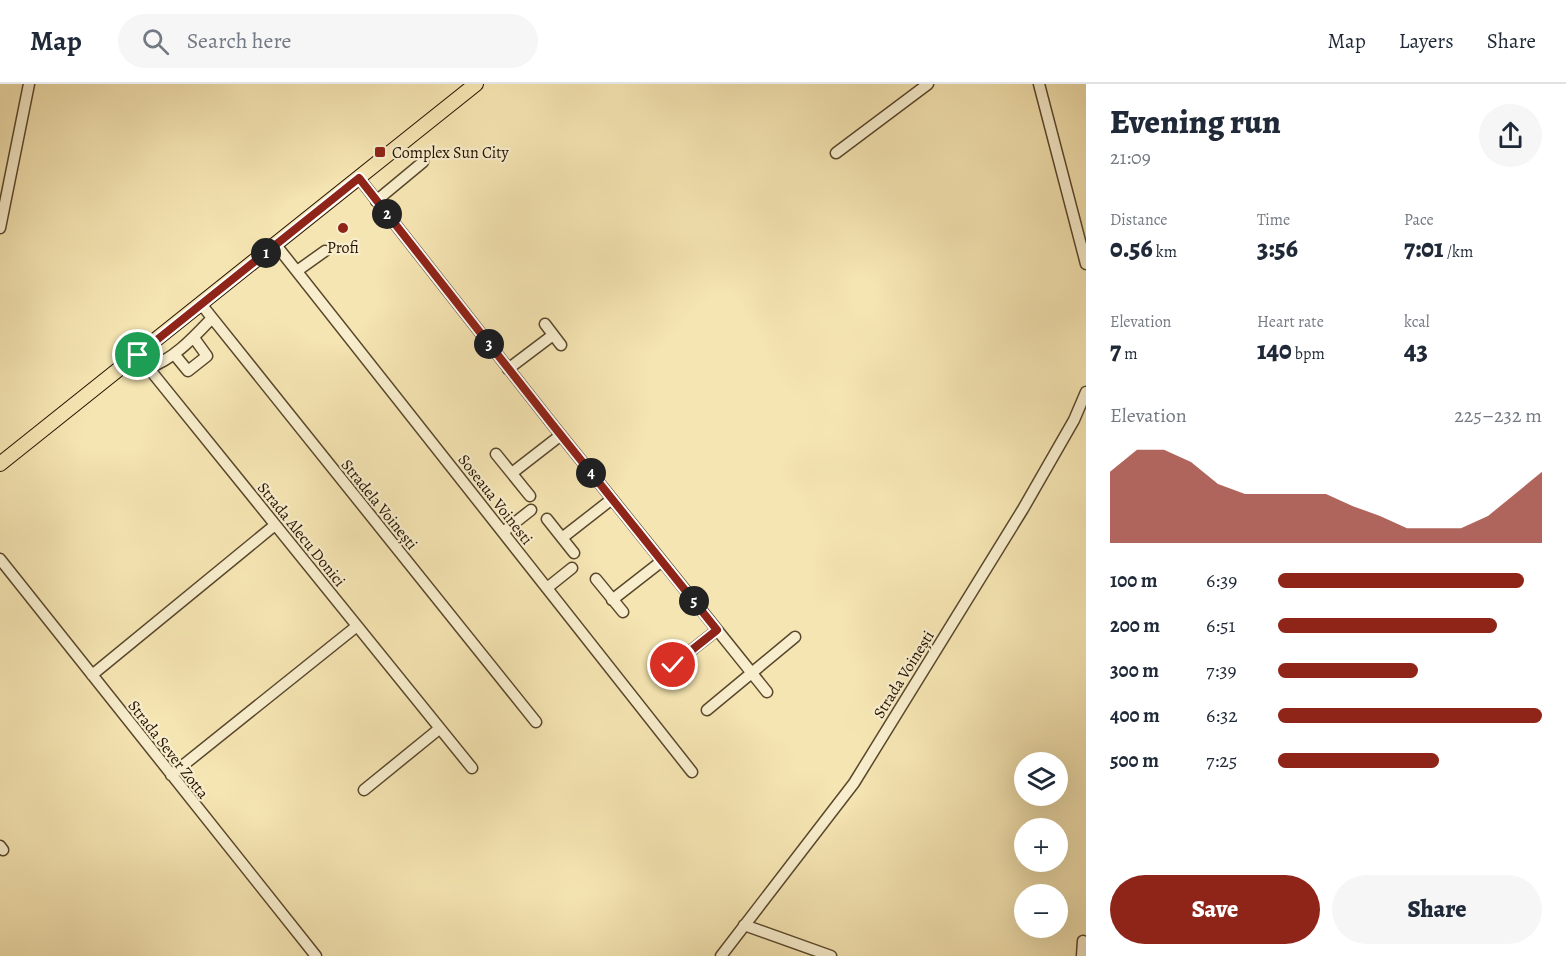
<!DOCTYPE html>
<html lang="en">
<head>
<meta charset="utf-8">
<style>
	:root { --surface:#fff; --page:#f6f6f7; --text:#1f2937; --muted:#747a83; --line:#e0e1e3; --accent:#8f2418 }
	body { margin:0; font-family:Alegreya,serif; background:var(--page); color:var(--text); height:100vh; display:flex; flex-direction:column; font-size:22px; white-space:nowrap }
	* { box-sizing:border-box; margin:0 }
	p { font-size:20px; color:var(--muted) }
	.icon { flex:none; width:33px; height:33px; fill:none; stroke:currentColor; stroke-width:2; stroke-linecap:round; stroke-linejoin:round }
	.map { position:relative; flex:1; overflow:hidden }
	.side { display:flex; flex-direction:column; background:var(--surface); width:480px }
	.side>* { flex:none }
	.tools { position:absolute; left:1014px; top:668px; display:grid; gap:12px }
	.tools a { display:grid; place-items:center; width:54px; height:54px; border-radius:50%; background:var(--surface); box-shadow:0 6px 24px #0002; font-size:30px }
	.pin { position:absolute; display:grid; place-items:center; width:51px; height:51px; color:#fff; margin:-26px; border:3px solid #fff; border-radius:50%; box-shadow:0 2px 6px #0007 }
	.km { position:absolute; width:30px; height:30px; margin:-15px; border-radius:50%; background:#222; color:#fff; font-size:16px; line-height:30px; text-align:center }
	.round { display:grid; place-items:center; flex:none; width:63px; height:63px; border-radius:32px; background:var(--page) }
	.overview { display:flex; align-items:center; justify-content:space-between; height:102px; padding:0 24px }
	h1 { font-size:33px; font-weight:800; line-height:45px }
	.stats { display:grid; grid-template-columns:repeat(3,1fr); gap:9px; height:102px; padding:6px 24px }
	.stats div { display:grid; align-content:center }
	.stats b { font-size:26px; font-weight:800 }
	.stats small { font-size:16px; font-weight:400 }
	.stats p { font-size:16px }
	.chart { height:168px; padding:12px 24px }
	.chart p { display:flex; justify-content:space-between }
	.chart svg { width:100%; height:108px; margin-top:6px; fill:var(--accent); opacity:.7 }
	.action { display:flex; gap:12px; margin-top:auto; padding:12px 24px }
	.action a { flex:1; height:69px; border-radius:36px; background:var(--accent); color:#fff; font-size:24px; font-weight:800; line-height:69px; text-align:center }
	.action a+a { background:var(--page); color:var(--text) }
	ul { padding:0 24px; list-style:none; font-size:20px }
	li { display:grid; grid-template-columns:96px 72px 1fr; align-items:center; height:45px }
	li i { height:15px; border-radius:8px; background:var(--accent) }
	header { display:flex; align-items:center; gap:36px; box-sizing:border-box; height:84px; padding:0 30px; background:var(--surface); border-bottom:2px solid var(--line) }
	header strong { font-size:28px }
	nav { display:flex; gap:33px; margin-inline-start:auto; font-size:21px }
	.search { width:420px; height:54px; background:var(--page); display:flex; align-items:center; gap:15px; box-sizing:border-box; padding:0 21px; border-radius:33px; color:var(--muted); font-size:22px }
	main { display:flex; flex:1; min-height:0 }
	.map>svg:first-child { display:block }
</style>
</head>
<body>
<header>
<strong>Map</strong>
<div class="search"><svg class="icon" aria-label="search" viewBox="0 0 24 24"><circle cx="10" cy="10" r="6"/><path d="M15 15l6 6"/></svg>Search here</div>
<nav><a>Map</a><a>Layers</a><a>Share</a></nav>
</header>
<main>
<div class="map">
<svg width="1086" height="872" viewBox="0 0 1086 872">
	<rect width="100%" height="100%" fill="#f5e5b2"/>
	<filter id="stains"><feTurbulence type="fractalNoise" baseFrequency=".00333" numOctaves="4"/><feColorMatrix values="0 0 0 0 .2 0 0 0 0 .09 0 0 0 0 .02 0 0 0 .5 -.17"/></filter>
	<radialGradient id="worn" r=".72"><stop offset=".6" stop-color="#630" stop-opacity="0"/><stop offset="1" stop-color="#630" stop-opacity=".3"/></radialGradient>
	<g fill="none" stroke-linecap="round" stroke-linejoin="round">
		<g stroke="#59472c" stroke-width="13">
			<path id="minor" d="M1039,0L1086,180
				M836,69L928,0
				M359,94L552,340L767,608
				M376,117L423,78
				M0,144L29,0
				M276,161L692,688
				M297,187L325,167
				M201,220L536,638
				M545,240L561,261
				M174,270L188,287L207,272L194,254
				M138,271L472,684
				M148,284C174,275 193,254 212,234
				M508,285L553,251
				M496,370L530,412
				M512,389L561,351
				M547,435L574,469
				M503,448L531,426
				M562,454L612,415
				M0,475L316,872
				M596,495L623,528
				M547,504L572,484
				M612,516L662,477
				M673,581L717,546
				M92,591L275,441
				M707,626L795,553
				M171,691L357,542
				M364,706L439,645
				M0,762L3,766
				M744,841L831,872
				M721,872L854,699L1023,425L1074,336L1086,308
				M1082,872L1083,857"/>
		</g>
		<g stroke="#251200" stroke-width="16">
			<path id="major" d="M0,380L476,0"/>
		</g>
		<use href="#minor" stroke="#f8eecd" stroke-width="10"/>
		<use href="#major" stroke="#f5e5b2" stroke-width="14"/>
	</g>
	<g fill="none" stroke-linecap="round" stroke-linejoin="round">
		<g stroke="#fff" stroke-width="12">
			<path id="route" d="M138,271L359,94L552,340L717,546L673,581"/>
		</g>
		<use href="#route" stroke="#8f2418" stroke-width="8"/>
	</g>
	<g fill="#8f2418" stroke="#f8eecd" stroke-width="2">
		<rect x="374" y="62" width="12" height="12" rx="3"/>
		<circle cx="343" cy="144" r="6"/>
	</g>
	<g text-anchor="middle" stroke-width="4.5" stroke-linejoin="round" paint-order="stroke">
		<g font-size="16" fill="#251200" stroke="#f8eecd" text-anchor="start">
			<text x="392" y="74">Complex Sun City</text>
			<text x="343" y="169" text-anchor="middle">Profi</text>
		</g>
		<g font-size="16" fill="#251200" stroke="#f8eecd">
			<text transform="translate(496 415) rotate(52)" y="6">Soseaua Voinesti</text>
			<text transform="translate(380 420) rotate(51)" y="6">Stradela Voinești</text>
			<text transform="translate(302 450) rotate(51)" y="6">Strada Alecu Donici</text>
			<text transform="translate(903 590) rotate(-58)" y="6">Strada Voinești</text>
			<text transform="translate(169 665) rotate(52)" y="6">Strada Sever Zotta</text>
		</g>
	</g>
	<rect width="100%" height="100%" filter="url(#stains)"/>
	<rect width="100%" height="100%" fill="url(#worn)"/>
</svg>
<div class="tools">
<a><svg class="icon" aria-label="layers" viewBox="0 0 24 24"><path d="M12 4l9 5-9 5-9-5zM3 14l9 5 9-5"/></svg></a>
<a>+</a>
<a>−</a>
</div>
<div class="pin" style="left:138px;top:271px;background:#1e9e55"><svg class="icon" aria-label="arrive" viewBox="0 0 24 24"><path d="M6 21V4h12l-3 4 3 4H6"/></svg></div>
<div class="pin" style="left:673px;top:581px;background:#d93025"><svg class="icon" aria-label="check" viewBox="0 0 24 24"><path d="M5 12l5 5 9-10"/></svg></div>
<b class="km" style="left:266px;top:169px">1</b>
<b class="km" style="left:387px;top:130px">2</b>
<b class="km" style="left:489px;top:260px">3</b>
<b class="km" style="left:591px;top:389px">4</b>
<b class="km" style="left:694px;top:517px">5</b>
</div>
<section class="side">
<div class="overview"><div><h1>Evening run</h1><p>21:09</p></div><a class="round"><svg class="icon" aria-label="share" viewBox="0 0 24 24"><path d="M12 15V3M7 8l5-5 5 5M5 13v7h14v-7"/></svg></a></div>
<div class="stats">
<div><p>Distance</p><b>0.56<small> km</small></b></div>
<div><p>Time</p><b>3:56</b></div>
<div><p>Pace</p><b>7:01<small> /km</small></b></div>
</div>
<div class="stats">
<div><p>Elevation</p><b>7<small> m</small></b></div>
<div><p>Heart rate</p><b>140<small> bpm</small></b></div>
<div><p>kcal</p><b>43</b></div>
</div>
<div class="chart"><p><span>Elevation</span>225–232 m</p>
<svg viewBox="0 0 160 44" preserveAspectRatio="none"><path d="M0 44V15L10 6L20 6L30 11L40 20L50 24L60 24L70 24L80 24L90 29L100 33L110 38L120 38L130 38L140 33L150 24L160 15V44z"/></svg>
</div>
<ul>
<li><b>100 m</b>6:39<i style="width:93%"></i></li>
<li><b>200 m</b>6:51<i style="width:83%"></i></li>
<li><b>300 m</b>7:39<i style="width:53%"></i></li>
<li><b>400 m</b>6:32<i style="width:100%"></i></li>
<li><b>500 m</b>7:25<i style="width:61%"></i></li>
</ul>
<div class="action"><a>Save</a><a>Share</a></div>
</section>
</main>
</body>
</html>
